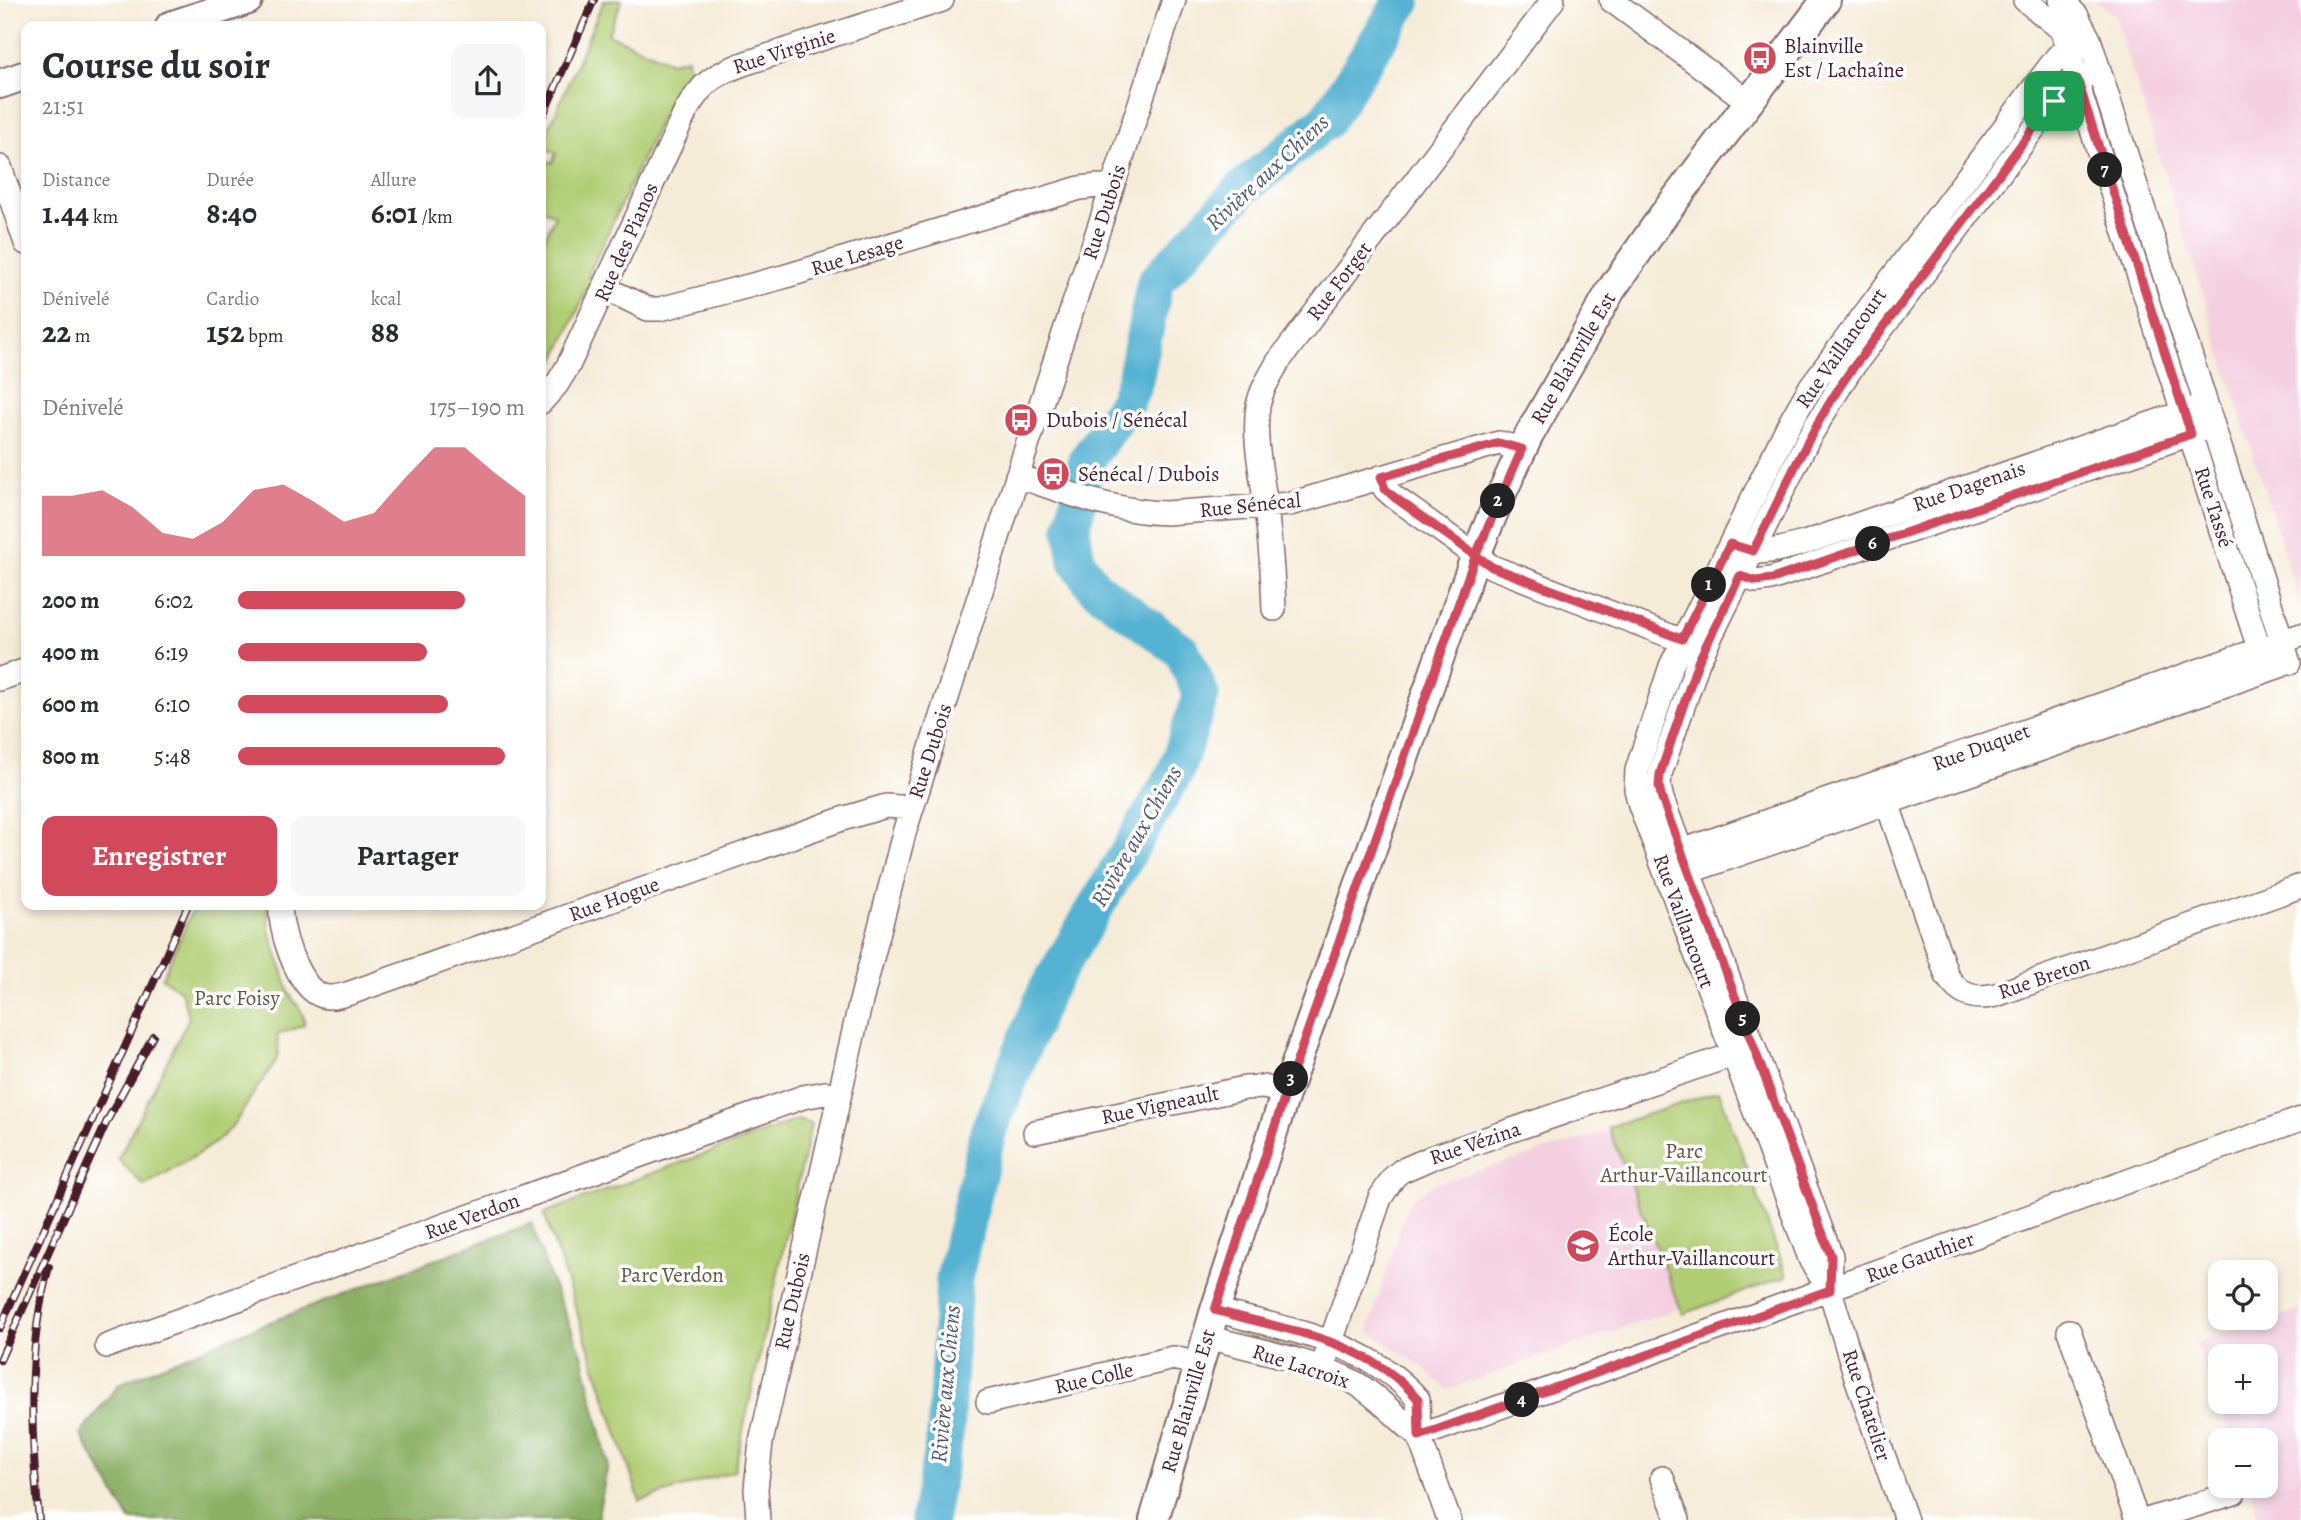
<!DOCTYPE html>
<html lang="fr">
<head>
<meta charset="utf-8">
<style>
	:root { --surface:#fff; --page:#f7f7f7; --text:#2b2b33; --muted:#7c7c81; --accent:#d1495b }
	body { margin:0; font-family:Alegreya,serif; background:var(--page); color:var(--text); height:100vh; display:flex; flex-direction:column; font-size:26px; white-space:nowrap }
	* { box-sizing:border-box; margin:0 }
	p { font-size:23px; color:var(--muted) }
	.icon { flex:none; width:38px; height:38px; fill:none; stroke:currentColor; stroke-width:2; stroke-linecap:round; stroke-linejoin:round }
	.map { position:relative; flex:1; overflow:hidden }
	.side { position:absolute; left:21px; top:21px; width:525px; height:889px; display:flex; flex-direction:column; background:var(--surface); border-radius:14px; box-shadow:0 4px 10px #0003 }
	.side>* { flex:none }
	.tools { position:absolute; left:2208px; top:1260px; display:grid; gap:14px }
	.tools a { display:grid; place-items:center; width:70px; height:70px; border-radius:14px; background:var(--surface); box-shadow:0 4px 10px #0003; font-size:35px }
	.pin { position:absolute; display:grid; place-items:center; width:60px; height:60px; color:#fff; margin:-30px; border-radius:14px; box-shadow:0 4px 10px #0006 }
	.km { position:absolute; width:35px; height:35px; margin:-18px; border-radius:50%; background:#222; color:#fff; font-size:19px; line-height:35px; text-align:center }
	.round { display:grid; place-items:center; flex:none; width:74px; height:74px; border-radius:14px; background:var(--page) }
	.head { display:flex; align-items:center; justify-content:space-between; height:119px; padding:0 21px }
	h1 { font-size:38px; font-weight:600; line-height:52px }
	.figures { display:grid; grid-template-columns:repeat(3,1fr); gap:10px; height:119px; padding:7px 21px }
	.figures div { display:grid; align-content:center }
	.figures b { font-size:30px; font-weight:600 }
	.figures small { font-size:19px; font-weight:400 }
	.figures p { font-size:19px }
	.chart { height:196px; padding:14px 21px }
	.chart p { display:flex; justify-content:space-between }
	.chart svg { width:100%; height:126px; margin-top:7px; fill:var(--accent); opacity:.7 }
	.button { display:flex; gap:14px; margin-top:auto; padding:14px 21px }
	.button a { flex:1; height:80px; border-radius:14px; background:var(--accent); color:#fff; font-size:28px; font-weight:600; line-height:80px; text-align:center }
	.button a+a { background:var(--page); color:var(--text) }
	ul { padding:0 21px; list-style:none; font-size:23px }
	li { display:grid; grid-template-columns:112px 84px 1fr; align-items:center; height:52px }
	li i { height:18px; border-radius:9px; background:var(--accent) }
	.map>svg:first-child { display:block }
</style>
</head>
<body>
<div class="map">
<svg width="2301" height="1520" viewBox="0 0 2301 1520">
	<rect width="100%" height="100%" fill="#fff"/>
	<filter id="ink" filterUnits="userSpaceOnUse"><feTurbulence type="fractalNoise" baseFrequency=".0143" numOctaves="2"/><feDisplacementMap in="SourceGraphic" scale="14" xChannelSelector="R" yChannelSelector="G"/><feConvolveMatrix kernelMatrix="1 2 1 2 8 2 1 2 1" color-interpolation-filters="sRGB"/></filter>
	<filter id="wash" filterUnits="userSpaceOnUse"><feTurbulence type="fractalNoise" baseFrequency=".00686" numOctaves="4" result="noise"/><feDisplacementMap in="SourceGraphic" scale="28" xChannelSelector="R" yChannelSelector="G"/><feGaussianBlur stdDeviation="1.57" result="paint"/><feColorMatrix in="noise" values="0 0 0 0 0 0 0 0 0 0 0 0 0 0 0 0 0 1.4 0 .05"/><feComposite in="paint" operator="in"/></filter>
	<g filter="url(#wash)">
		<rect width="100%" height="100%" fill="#f5ecd8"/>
		<path fill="#f3cfdf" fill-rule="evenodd" d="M2095,0H2301V606L2115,16Z
			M1718,1098L1782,1276L1666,1313L1447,1390L1421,1366L1368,1331L1404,1215L1412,1198L1434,1184Z
			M2301,1309V1520H2260L2248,1486H2266V1440H2231L2196,1343ZM2221,1356H2266V1402H2221Z"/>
		<path fill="#b1ce74" stroke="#7e7650" stroke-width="2" d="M604,0H622L608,34L671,62L687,58L689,76L673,92L588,276L592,279L589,286L555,360L541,382V247L555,215L541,209V158L552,163L556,153L541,147Z
			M195,905H267L269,929L289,992C295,1005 305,1010 304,1025L277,1035C283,1062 271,1067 257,1088C247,1102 239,1121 226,1133C204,1153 170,1170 144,1186L118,1159L189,1018L181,991L162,978Z
			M1719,1091L1787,1276L1683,1314L1608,1127Z
			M797,1120L811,1124L734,1471L640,1501L544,1213Z
			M1236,1327L1299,1343L1297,1350L1234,1334Z
			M1355,1363L1382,1381L1408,1406L1403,1410L1352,1369Z"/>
		<path fill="#8cb166" stroke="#6b6848" stroke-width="2" d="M532,1223L549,1276L582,1354L608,1464L597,1520H130L80,1434L119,1384L241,1333Z"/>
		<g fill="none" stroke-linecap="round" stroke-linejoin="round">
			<path stroke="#54b2d2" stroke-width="37" d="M929,1520L945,1435L954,1279L988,1132L1046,991L1175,773L1201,695L1182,651L1094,587L1077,561L1072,529L1087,460L1126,402L1135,380L1155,282L1244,187L1327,120L1403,0"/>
		</g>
	</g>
	<g filter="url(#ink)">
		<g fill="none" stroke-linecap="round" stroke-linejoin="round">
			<g stroke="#866768" stroke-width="26">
				<path id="minor" d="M1611,0L1749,102
					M2025,0L2061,29L2066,40L2082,99L2266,670
					M2061,0L2077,16L2089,39L2289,663
					M0,167L26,243
					M605,288L648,309H660L783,277L1080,188L1098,186L1111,189
					M541,402L557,384L568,366L686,111C702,82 715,74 746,63L942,0
					M1017,476C1066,492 1114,512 1166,513L1290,504L1499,443L1522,449
					M1381,477L1385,489L1394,497L1492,567L1696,646
					M1740,549C1763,556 1785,548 1807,542L2196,408
					M1728,570L1756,581L1771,579L2205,429
					M1274,609C1273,575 1270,541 1266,507C1262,475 1253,439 1258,406C1261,390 1270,376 1278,362L1553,0
					M0,679L26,670
					M1882,788L1947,976C1960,996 1974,1000 1996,995L2301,886
					M1670,855L2301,635
					M1674,877L2280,666
					M281,905C278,927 297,984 318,994C329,1000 340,996 350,993L842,819L886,806L912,808
					M1035,1132L1245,1088L1263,1087L1286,1092
					M1830,1290L1831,1256L1662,799L1659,786L1660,774L1698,662L1808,439L1848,373L2060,94L2072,81L2099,71
					M1215,1310C1286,1330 1366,1340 1418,1399L1419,1436L1449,1520
					M2069,1331L2137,1520
					M1207,1337C1251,1349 1318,1361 1357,1384C1380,1398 1398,1419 1419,1436
					M107,1346L803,1097L825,1093L839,1095
					M1322,1368L1380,1198L1394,1177L1401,1171L1433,1157L1747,1050
					M988,1402L1173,1358L1199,1364
					M1419,1436L2301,1119
					M1662,1478L1678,1520
					M758,1520L756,1489L761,1442L859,1009L904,833L1026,449L1174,0
					M1906,1520L1856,1377L1830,1290L1811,1261L1640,805L1636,789L1637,770L1671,666L1788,426L1811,386L2057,57L2069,48L2089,39
					M2147,1520L2234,1493"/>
			</g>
			<g stroke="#866768" stroke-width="32">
				<path id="tertiary" d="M170,26L248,0
					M0,84L26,75
					M1154,1520L1215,1310L1286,1092L1475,557L1500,497L1528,437L1611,290L1662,217L1826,0"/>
			</g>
			<use href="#minor" stroke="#fff" stroke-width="23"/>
			<use href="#tertiary" stroke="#fff" stroke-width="28"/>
			<g stroke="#4a1f2b" stroke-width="8">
				<path id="rail" d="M541,120L594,0
					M0,1328L188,905
					M0,1360L107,1121L153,1036
					M39,1520C31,1437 26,1349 49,1267"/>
			</g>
			<use href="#rail" stroke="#fff" stroke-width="5" stroke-dasharray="16" stroke-linecap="butt"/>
		</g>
	</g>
	<g fill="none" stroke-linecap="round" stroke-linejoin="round" filter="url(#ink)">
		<g stroke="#fff" stroke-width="14">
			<path id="route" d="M2054,101L1849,373C1810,429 1784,491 1753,551L1730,544L1682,639L1492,567L1394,497L1385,489L1381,477L1499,443L1522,449L1475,557L1286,1092L1215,1310C1286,1331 1367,1339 1418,1399L1419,1436L1830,1290L1831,1256L1662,799L1659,786L1660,774L1698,662L1740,576L1756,581L1772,579L2191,434L2077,79L2067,86L2054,101"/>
		</g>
		<use href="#route" stroke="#d1495b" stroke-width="9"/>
	</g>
	<defs>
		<g id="bus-disc" transform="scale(1.75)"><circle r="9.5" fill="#d1495b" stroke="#fff"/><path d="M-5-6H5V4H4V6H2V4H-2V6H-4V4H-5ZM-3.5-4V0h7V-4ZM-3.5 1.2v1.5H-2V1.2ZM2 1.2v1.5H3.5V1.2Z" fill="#fff"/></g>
		<g id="school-disc" transform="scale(1.75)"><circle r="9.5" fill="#d1495b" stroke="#fff"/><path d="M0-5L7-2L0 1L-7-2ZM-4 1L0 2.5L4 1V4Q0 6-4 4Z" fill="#fff"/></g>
	</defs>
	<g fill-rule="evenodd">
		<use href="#bus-disc" x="1760" y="58"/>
		<use href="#bus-disc" x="1021" y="420"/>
		<use href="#bus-disc" x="1053" y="474"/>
		<use href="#school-disc" x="1583" y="1246"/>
	</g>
	<g text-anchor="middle" stroke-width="7" stroke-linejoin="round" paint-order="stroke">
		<g font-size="21" fill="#4a1f2b" stroke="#fff" text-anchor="start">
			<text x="1784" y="53">Blainville<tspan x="1784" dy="24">Est / Lachaîne</tspan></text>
			<text x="1046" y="427">Dubois / Sénécal</text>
			<text x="1078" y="481">Sénécal / Dubois</text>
			<text x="1608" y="1241">École<tspan x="1608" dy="24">Arthur-Vaillancourt</tspan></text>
		</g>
		<g font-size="21" fill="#4a1f2b" stroke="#fff">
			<text transform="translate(784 51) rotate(-18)" y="7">Rue Virginie</text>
			<text transform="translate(1104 212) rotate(-72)" y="7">Rue Dubois</text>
			<text transform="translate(626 242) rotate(-66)" y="7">Rue des Pianos</text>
			<text transform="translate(857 255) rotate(-17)" y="7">Rue Lesage</text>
			<text transform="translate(1339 281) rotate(-53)" y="7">Rue Forget</text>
			<text transform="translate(1841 348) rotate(-55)" y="7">Rue Vaillancourt</text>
			<text transform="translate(1573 358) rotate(-60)" y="7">Rue Blainville Est</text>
			<text transform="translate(1969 486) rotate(-19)" y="7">Rue Dagenais</text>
			<text transform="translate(1250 505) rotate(-6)" y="7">Rue Sénécal</text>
			<text transform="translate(2214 507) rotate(72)" y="7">Rue Tassé</text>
			<text transform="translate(1981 747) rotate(-20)" y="7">Rue Duquet</text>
			<text transform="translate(930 751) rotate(-72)" y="7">Rue Dubois</text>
			<text transform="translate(614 899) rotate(-20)" y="7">Rue Hogue</text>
			<text transform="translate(1684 921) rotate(70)" y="7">Rue Vaillancourt</text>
			<text transform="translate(2044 977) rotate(-19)" y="7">Rue Breton</text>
			<text transform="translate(1160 1105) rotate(-12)" y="7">Rue Vigneault</text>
			<text transform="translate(1475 1143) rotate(-19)" y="7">Rue Vézina</text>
			<text transform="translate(472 1216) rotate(-20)" y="7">Rue Verdon</text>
			<text transform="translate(1920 1257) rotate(-20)" y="7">Rue Gauthier</text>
			<text transform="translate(792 1301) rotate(-77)" y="7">Rue Dubois</text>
			<text transform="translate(1301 1366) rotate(18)" y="7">Rue Lacroix</text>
			<text transform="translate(1094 1378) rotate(-13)" y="7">Rue Colle</text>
			<text transform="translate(1188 1401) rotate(-74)" y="7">Rue Blainville Est</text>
			<text transform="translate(1867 1405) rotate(72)" y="7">Rue Chatelier</text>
		</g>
		<g font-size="21" fill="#695441" stroke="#fff">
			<text x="237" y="1005">Parc Foisy</text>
			<text x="1684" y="1158">Parc<tspan x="1684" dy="24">Arthur-Vaillancourt</tspan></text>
			<text x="672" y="1282">Parc Verdon</text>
		</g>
		<g font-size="23" font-style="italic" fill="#4e5a6e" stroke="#fff">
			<text transform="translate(1267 172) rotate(-43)" y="8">Rivière aux Chiens</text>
			<text transform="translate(1136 836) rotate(-60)" y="8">Rivière aux Chiens</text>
			<text transform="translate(945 1384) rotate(-85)" y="8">Rivière aux Chiens</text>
		</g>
	</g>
</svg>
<div class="tools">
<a><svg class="icon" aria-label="locate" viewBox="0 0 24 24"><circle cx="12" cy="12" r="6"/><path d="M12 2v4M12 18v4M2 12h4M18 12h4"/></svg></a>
<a>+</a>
<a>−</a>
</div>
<div class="pin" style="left:2054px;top:101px;background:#1e9e55"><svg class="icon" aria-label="arrive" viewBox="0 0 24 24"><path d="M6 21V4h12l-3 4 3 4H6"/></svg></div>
<b class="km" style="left:1709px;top:585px">1</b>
<b class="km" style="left:1498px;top:501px">2</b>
<b class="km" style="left:1291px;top:1079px">3</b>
<b class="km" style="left:1522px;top:1400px">4</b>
<b class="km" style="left:1743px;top:1019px">5</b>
<b class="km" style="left:1873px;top:544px">6</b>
<b class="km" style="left:2105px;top:170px">7</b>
<section class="side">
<div class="head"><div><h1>Course du soir</h1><p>21:51</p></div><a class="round"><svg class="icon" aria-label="share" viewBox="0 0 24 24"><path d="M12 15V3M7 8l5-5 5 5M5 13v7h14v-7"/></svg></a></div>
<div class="figures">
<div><p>Distance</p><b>1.44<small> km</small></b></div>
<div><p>Durée</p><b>8:40</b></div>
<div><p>Allure</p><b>6:01<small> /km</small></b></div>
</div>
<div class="figures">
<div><p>Dénivelé</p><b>22<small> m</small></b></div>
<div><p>Cardio</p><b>152<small> bpm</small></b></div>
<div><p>kcal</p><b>88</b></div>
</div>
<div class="chart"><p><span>Dénivelé</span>175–190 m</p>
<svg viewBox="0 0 160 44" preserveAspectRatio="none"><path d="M0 44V23L10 23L20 21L30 27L40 36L50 38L60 32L70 21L80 19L90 25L100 32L110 29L120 17L130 6L140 6L150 15L160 23V44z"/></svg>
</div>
<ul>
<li><b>200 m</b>6:02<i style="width:79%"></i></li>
<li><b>400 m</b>6:19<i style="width:66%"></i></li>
<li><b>600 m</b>6:10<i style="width:73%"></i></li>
<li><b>800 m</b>5:48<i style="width:93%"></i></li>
</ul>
<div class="button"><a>Enregistrer</a><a>Partager</a></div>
</section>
</div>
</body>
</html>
